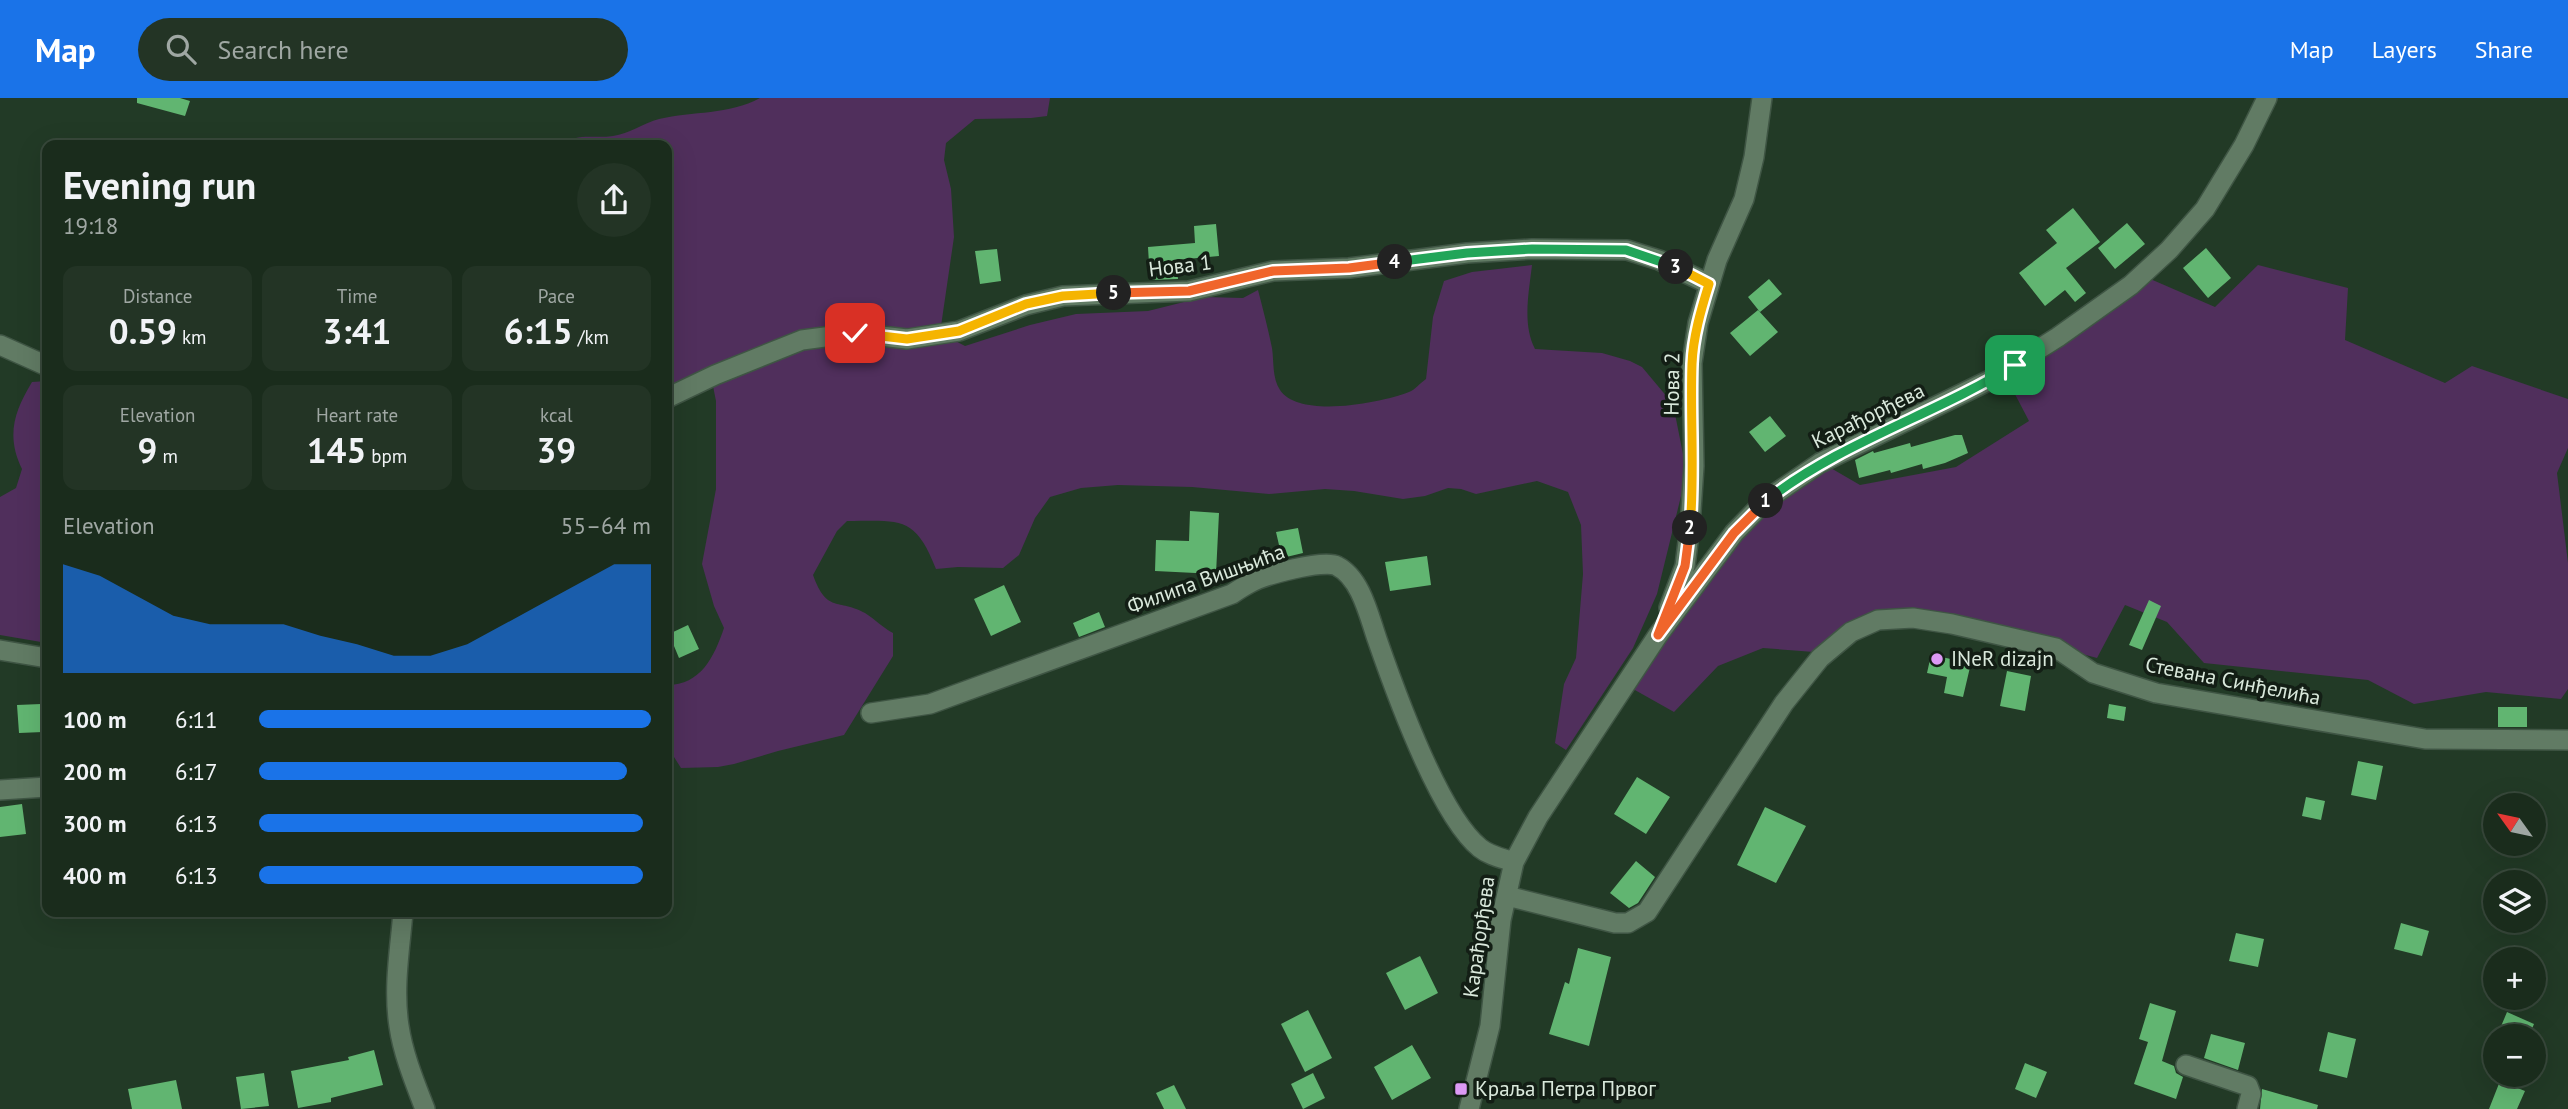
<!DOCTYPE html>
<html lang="en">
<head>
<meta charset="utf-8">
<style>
	:root { --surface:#1a2c1c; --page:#233425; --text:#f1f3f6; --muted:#9fa7a3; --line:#38483b; --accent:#1a73e8 }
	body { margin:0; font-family:"PT Sans",sans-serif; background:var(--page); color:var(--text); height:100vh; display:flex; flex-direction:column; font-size:26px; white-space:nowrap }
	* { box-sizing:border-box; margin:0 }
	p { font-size:23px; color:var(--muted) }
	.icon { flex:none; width:38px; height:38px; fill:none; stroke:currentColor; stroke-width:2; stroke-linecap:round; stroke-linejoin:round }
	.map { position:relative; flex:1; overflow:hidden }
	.drawer { position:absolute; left:42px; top:42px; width:630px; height:777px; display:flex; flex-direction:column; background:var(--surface); border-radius:14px; box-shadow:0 7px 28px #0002,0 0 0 2px var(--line) }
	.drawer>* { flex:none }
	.needle { width:46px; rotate:303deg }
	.controls { position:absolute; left:2483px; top:695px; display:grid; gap:14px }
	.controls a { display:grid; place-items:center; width:63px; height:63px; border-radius:50%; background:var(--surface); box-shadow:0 7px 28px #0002,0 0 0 2px var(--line); font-size:35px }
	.pin { position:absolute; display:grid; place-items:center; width:60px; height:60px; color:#fff; margin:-30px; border-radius:14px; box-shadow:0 4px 10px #0006 }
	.km { position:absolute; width:35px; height:35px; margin:-18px; border-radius:50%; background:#222; color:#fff; font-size:19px; line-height:35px; text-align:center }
	.round { display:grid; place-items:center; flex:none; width:74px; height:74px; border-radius:37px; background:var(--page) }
	.head { display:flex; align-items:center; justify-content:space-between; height:119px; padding:0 21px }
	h1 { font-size:38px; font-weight:700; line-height:52px }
	.metrics { display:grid; grid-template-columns:repeat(3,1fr); gap:10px; height:119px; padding:7px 21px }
	.metrics div { display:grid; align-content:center; border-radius:14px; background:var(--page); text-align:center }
	.metrics b { font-size:35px; font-weight:700 }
	.metrics small { font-size:19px; font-weight:400 }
	.metrics p { font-size:19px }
	.chart { height:196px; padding:14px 21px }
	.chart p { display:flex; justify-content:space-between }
	.chart svg { width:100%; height:126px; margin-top:7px; fill:var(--accent); opacity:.7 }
	ul { padding:0 21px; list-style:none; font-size:23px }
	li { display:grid; grid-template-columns:112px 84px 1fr; align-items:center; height:52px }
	li i { height:18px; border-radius:9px; background:var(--accent) }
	header { display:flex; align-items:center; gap:42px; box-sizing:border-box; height:98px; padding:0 35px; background:var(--accent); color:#fff }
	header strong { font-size:33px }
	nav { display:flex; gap:38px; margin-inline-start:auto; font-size:24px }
	.search { width:490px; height:63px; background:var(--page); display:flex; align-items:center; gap:18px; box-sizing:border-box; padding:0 24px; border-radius:38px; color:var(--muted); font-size:26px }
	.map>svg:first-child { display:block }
</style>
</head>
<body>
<header>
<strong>Map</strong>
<div class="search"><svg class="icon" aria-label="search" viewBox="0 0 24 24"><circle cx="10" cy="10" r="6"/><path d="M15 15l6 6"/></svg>Search here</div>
<nav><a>Map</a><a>Layers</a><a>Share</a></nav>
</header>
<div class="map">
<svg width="2568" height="1011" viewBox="0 0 2568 1011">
	<rect width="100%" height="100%" fill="#223a26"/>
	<path fill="#502f5c" d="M760,0H1050L1047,18L1031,20L975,21L946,45L944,62L951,91L954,139L940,235L965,248L1030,227L1076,216L1148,213L1204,199L1243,200L1258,192C1263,211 1268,231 1272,250C1274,263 1272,280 1280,292C1299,321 1381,305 1409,294C1415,292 1420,285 1426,281L1433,219L1444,183L1472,174L1532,167C1529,194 1522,226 1535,251L1602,255L1630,263L1642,269L1673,306L1685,366L1682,394L1657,496L1633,550L1566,652L1555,645L1564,586L1576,560L1583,476L1581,427L1568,394L1537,383L1476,396L1461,391L1448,390L1425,398L1403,401L1354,393L1325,391L1269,396L1192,389L1118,387L1081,390L1050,399L1035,420L1019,457L1003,470L958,469L936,471C915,417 900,423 847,423L837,433L813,477C827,516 838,500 865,515C875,521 883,530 893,535V558L844,637L778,653L734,666L718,669L681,670L674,659L667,662V587C701,587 714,559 724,530L714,508L702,466L716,391V303L713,288L667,305V47H561C577,34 594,41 613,38C629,36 644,25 659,21C693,13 729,17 760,0Z
		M2258,167L2348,190L2345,242L2445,285L2472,268L2568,301V350L2557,375L2568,465V591L2561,601L2486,594L2414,606L2368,582L2204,565L2167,524L2125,507L2097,560L2082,556L2057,540L1911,511L1814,554L1763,550L1718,568L1674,614L1626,587L1751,418L1829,369L1860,387L1956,369L2029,323L2006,279L2148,180L2215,209Z
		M47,283V545L0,537V399L16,390L22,371C6,338 14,314 32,284Z"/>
	<path fill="#61b571" d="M137,0H180L190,3L185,18L137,5Z
		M2073,110L2100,144L2066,170L2086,195L2075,204L2065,192L2045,208L2019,175L2057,145L2046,132Z
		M2127,125L2145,146L2115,171L2098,150Z
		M1216,126L1219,158L1176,162L1178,181L1150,182L1148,149L1195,145L1194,128Z
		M2206,150L2231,180L2208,200L2183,170Z
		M997,151L1001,183L980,186L975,153Z
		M1769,181L1782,196L1760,214L1748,199Z
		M1758,212L1778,234L1750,258L1730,235Z
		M1770,318L1786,338L1765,354L1749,334Z
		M1955,337H1962L1968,355L1945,365L1923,371L1922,366L1891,375L1890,372L1859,380L1855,362L1873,353L1874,355L1910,345L1911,349Z
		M1190,413L1219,415L1216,476L1155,473L1156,442L1189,443Z
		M1298,430L1303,455L1282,460L1276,434Z
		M1427,458L1431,487L1390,493L1385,464Z
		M1004,487L1021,524L991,538L974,501Z
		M2149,502L2161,508L2142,552L2129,547Z
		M1099,514L1105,529L1079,539L1073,525Z
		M688,527L699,551L679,560L669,536Z
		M1931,557L1971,565L1963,599L1944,595L1947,579L1927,575Z
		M2007,573L2031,578L2025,613L2000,608Z
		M41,606L43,634L19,635L17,607Z
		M2109,606L2126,609L2124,623L2107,620Z
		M2498,609H2527V629H2498Z
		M2358,663L2383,668L2376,702L2351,697Z
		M1637,679L1670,699L1646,736L1614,716Z
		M2306,699L2325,703L2321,722L2302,718Z
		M22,706L26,736L0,739V709Z
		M1765,709L1806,728L1776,785L1737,767Z
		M1636,763L1655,779L1638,805L1629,810L1610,795Z
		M2401,825L2429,833L2422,858L2394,851Z
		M2236,835L2264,841L2258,869L2229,863Z
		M1578,850L1611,859L1589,948L1549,936L1565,884L1569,886Z
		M1420,858L1438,895L1405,912L1386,875Z
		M2150,905L2176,913L2162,963L2174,968L2176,975L2183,979L2176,1001L2134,986L2148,944L2139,941Z
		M1308,912L1332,960L1305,974L1281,926Z
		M2507,914L2534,926L2529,938H2497Z
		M2328,934L2356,941L2347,980L2319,973Z
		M2211,936L2245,945L2238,972L2204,960Z
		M1412,947L1431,980L1392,1002L1374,969Z
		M374,952L383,987L331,1000V1004L298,1010L291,973L349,962L348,959Z
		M2025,965L2047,974L2036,1000L2015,991Z
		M264,975L269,1008L241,1011L236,979Z
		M1313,975L1325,1000L1303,1011L1291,986Z
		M176,982L182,1011H132L128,991Z
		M2500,983L2525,993L2517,1011H2489Z
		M1174,987L1186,1011H1164L1156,995Z
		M2262,991L2318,1007L2317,1011H2260Z"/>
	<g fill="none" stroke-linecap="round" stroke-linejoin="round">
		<g stroke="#3f5544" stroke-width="22">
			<path id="minor" d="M0,247L47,268
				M667,300L715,277L802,242L855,235L907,241L959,233L1026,207L1063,198L1189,193L1273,173L1349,170L1467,155L1532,151L1627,152L1659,162L1709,186
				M1669,510L1685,468L1690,428L1694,368L1692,265L1698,225L1717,162L1744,101L1754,59L1762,0
				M0,552L47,560
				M871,615L930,606L1232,496C1238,492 1244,488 1250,485C1264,477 1324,461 1337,468C1361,480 1369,518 1377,541C1395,593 1439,717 1480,750C1490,758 1502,760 1514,764
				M0,692L47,689
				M1507,798L1615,825H1628L1647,814L1784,605L1820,560L1851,534L1878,522L1913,520L1952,526L2056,550L2093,575L2156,595L2425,641L2568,642
				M403,814C400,851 393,890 399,928C403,956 415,985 425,1011
				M2186,967L2248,988L2251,996L2247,1011
				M1469,1011L1490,928L1501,822L1514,764L1538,719L1658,537L1734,435L1766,402L1820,365L1992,281L2058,239L2131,187L2169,152L2205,111L2244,47L2267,0"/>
		</g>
		<use href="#minor" stroke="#617b64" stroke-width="19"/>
	</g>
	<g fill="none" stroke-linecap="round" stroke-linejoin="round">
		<g stroke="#fff" stroke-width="14">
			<path id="split-1" d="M1766,403C1841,344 1934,317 2015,267"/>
		</g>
		<g stroke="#fff" stroke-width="14">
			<path id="split-2" d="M1690,430L1685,468L1658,537L1734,435L1766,403"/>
		</g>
		<g stroke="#fff" stroke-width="14">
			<path id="split-3" d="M1676,169L1709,186C1701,212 1693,239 1692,266C1690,321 1695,375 1690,430"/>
		</g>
		<g stroke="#fff" stroke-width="14">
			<path id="split-4" d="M1395,164L1467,155L1532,151L1626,152L1676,169"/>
		</g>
		<g stroke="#fff" stroke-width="14">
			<path id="split-5" d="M1114,195L1189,193L1273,173L1349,170L1395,164"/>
		</g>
		<g stroke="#fff" stroke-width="14">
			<path id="split-6" d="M855,235L907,241L959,233L1026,206L1063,198L1114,195"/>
		</g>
		<use href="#split-1" stroke="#22a559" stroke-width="9"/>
		<use href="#split-2" stroke="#f0652b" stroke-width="9"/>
		<use href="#split-3" stroke="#f5b400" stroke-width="9"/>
		<use href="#split-4" stroke="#22a559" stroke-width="9"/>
		<use href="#split-5" stroke="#f0652b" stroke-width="9"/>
		<use href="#split-6" stroke="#f5b400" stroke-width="9"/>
	</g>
	<g fill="#dc99f4" stroke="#131e15" stroke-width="2.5">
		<circle cx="1937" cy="561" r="7"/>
		<rect x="1454" y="984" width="14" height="14" rx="3.5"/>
	</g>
	<g text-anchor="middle" stroke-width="7" stroke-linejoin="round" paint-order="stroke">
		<g font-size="21" fill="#dae9dc" stroke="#131e15">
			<text transform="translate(1180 168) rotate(-7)" y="7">Нова 1</text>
			<text transform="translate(1672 286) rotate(-89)" y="7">Нова 2</text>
			<text transform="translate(1868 318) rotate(-26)" y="7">Карађорђева</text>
			<text transform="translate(1206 481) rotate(-20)" y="7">Филипа Вишњића</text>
			<text transform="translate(2233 583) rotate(11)" y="7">Стевана Синђелића</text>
			<text transform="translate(1479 839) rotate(-82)" y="7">Карађорђева</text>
		</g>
		<g font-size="21" fill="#dae9dc" stroke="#131e15" text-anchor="start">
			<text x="1951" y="568">INeR dizajn</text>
			<text x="1475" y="998">Краља Петра Првог</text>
		</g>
	</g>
</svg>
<div class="controls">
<a><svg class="needle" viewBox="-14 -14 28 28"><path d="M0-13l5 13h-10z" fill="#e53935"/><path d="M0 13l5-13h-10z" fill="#9fa7a3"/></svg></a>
<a><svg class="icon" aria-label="layers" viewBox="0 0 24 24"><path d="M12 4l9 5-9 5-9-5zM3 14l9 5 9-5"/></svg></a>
<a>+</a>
<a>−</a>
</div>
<div class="pin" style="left:2015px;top:267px;background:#1e9e55"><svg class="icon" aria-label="arrive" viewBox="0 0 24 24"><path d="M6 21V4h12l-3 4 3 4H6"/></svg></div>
<div class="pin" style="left:855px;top:235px;background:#d93025"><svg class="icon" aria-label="check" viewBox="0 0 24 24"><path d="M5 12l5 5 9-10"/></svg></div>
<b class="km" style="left:1766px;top:403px">1</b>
<b class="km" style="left:1690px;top:430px">2</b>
<b class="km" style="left:1676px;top:169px">3</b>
<b class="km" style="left:1395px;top:164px">4</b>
<b class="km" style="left:1114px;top:195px">5</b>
<section class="drawer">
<div class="head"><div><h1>Evening run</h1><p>19:18</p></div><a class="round"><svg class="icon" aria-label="share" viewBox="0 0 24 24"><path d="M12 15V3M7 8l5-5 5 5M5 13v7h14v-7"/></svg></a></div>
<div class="metrics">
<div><p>Distance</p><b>0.59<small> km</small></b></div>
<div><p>Time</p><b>3:41</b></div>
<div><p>Pace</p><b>6:15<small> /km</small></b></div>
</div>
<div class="metrics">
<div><p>Elevation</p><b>9<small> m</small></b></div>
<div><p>Heart rate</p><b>145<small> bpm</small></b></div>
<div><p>kcal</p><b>39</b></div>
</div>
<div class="chart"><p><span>Elevation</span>55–64 m</p>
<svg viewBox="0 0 160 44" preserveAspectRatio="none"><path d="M0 44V6L10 10L20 17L30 24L40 27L50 27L60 27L70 31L80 34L90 38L100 38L110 34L120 27L130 20L140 13L150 6L160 6V44z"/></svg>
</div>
<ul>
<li><b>100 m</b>6:11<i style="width:100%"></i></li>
<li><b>200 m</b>6:17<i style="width:94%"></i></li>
<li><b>300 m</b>6:13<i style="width:98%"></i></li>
<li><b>400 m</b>6:13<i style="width:98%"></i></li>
</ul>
</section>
</div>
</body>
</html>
